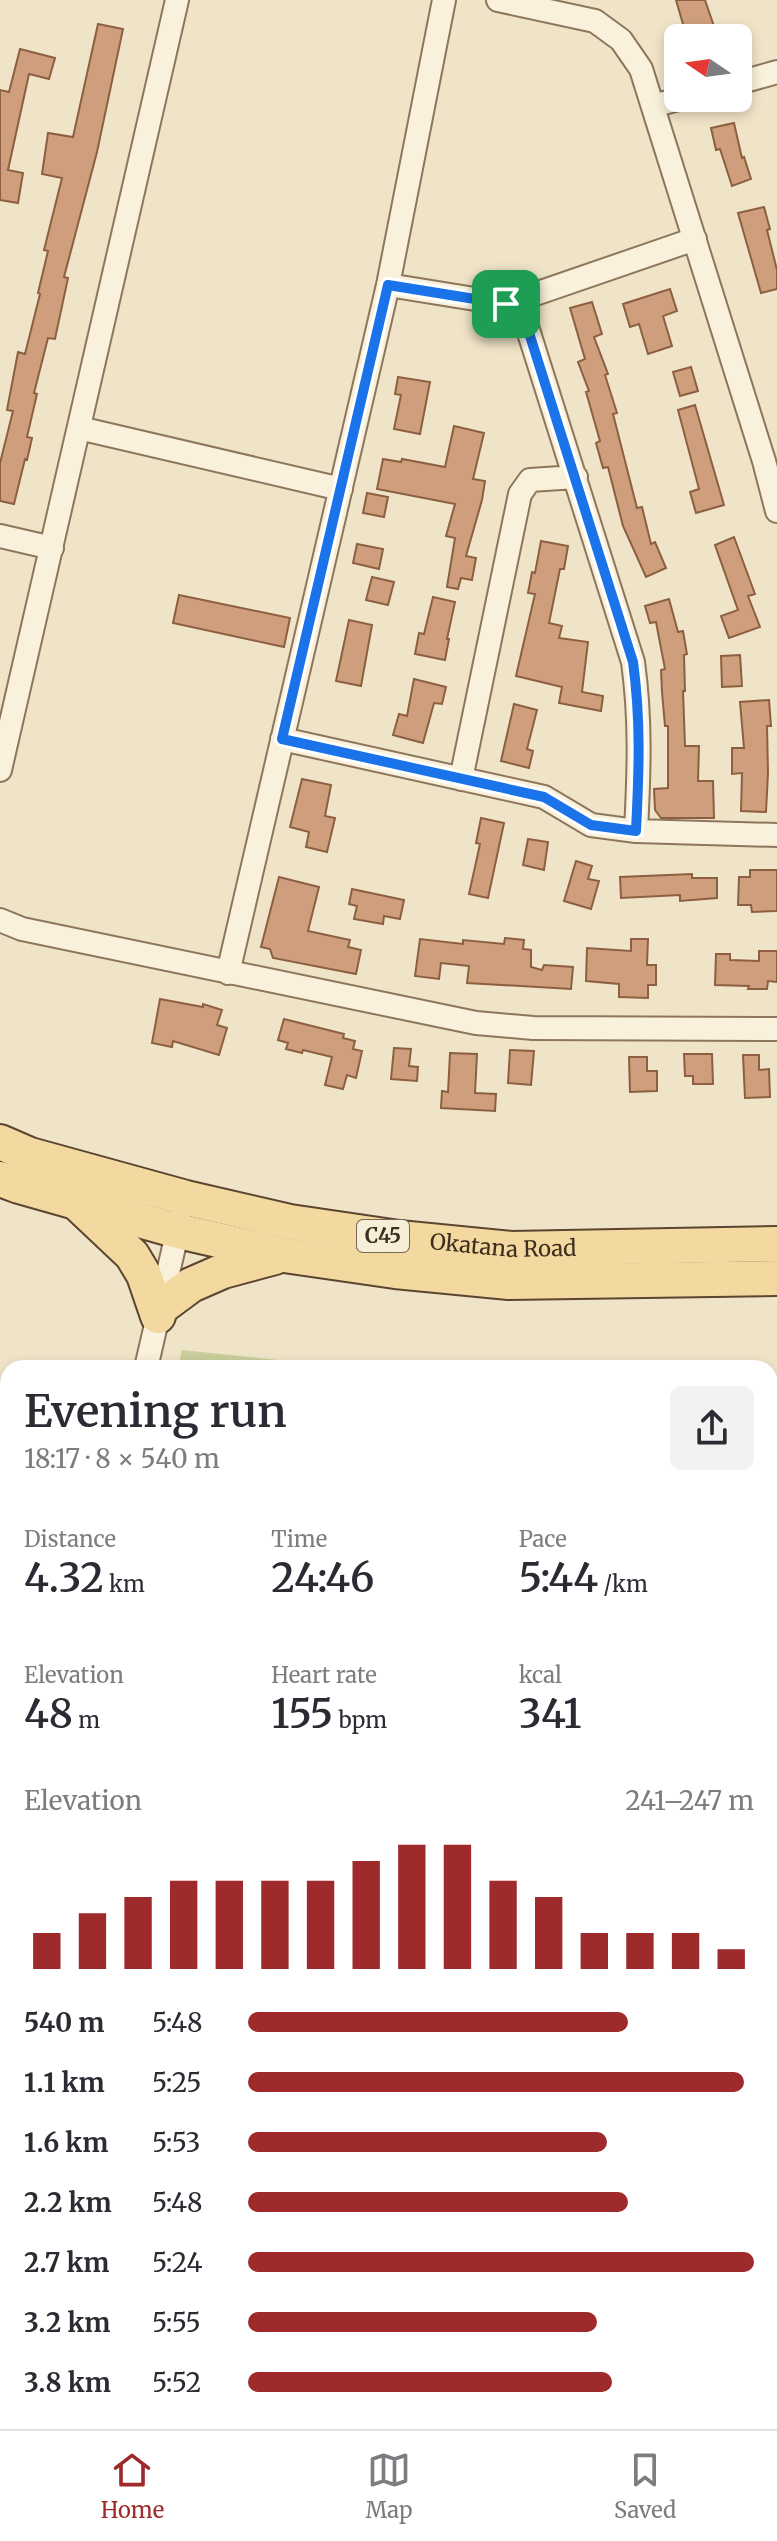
<!DOCTYPE html>
<html lang="en">
<head>
<meta charset="utf-8">
<style>
	:root { --surface:#fff; --page:#f2f2f3; --text:#2b2b33; --muted:#7c7c81; --line:#e1e1e2; --accent:#9e2a2b }
	body { margin:0; font-family:Merriweather,serif; background:var(--page); color:var(--text); height:100vh; display:flex; flex-direction:column; font-size:30px; white-space:nowrap }
	* { box-sizing:border-box; margin:0 }
	p { font-size:26px; color:var(--muted) }
	.icon { flex:none; width:44px; height:44px; fill:none; stroke:currentColor; stroke-width:2; stroke-linecap:round; stroke-linejoin:round }
	.map { position:relative; flex:1; overflow:hidden }
	.panel { position:absolute; left:0px; top:1360px; width:778px; height:1070px; display:flex; flex-direction:column; background:var(--surface); border-radius:24px 24px 0 0; box-shadow:0 4px 12px #0003 }
	.panel>* { flex:none }
	.needle { width:52px; rotate:283deg }
	.buttons { position:absolute; left:664px; top:24px; display:grid; gap:16px }
	.buttons a { display:grid; place-items:center; width:88px; height:88px; border-radius:12px; background:var(--surface); box-shadow:0 4px 12px #0003; font-size:40px }
	.pin { position:absolute; display:grid; place-items:center; width:68px; height:68px; color:#fff; margin:-34px; border-radius:16px; box-shadow:0 4px 12px #0006 }
	.round { display:grid; place-items:center; flex:none; width:84px; height:84px; border-radius:12px; background:var(--page) }
	.summary { display:flex; align-items:center; justify-content:space-between; height:136px; padding:0 24px }
	h1 { font-size:44px; font-weight:600; line-height:60px }
	.stats { display:grid; grid-template-columns:repeat(3,1fr); gap:12px; height:136px; padding:8px 24px }
	.stats div { display:grid; align-content:center }
	.stats b { font-size:40px; font-weight:600 }
	.stats small { font-size:22px; font-weight:400 }
	.stats p { font-size:22px }
	.chart { height:224px; padding:16px 24px }
	.chart p { display:flex; justify-content:space-between }
	.chart svg { width:100%; height:144px; margin-top:8px; stroke:var(--accent); stroke-width:6 }
	ul { padding:0 24px; list-style:none; font-size:26px }
	li { display:grid; grid-template-columns:128px 96px 1fr; align-items:center; height:60px }
	li i { height:20px; border-radius:10px; background:var(--accent) }
	.tab-bar { display:flex; justify-content:space-around; align-items:center; height:112px; border-top:2px solid var(--line); background:var(--surface); font-size:22px; color:var(--muted) }
	.tab-bar a { display:grid; justify-items:center; gap:4px }
	.tab-bar .active { color:var(--accent) }
	.map>svg:first-child { display:block }
</style>
</head>
<body>
<div class="map">
<svg width="777" height="2429" viewBox="0 0 777 2429">
	<rect width="100%" height="100%" fill="#f0e4c8"/>
	<path fill="#c9cf9b" d="M182,1350L353,1368H178Z
		M770,1535H777V2025L770,2041Z
		M8,2100V2286L0,2262V2137Z
		M71,2422H247L243,2429H76Z"/>
	<path fill="#cf9f7d" stroke="#8d5f41" stroke-width="2" d="M676,0H705L718,38H687Z
		M98,24L123,29L97,152L64,277L68,278L55,339L48,338L34,393L37,394L27,437L32,438L27,460L25,459L14,504L0,501V463L13,411L7,410L18,352L25,354L40,294L38,293L48,251L44,250L62,178L42,174L48,133L73,137Z
		M20,49L55,58L49,79L29,74L8,170L23,173L18,203L0,200V90L9,92Z
		M734,123L742,158L744,157L751,179L732,186L720,149L716,150L711,128Z
		M764,207L770,229L767,230L777,270V289L761,293L738,213Z
		M670,289L677,311L663,316L672,346L648,354L639,324L630,327L623,304Z
		M592,302L602,334L594,337L608,374L605,375L617,413L613,414L637,508L642,507L651,544L655,542L666,568L646,577L623,526L608,467L603,468L596,443L600,441L586,392L589,391L578,362L585,359L570,308Z
		M691,367L698,391L680,396L673,372Z
		M398,377L430,382L420,434L394,429L401,395L395,394Z
		M695,405L724,505L696,513L690,492L699,489L678,410Z
		M454,426L484,433L473,479L485,481L482,500L466,556L476,558L472,580L461,578L458,589L447,587L455,538L446,536L455,504L377,489L383,459L401,462L402,459L445,467Z
		M367,493L388,497L384,517L363,513Z
		M734,537L755,594L748,596L760,627L729,638L721,616L738,610L715,545Z
		M541,541L568,546L564,569H560L549,623L562,626L559,638L588,642L582,692L603,696L601,711L559,703L562,687L516,676L535,594L528,593L532,572L535,573Z
		M357,544L383,549L379,569L353,563Z
		M372,577L394,582L388,605L366,600Z
		M179,595L290,618L284,647L173,623Z
		M433,597L455,602L447,639H449L445,660L415,654L419,633L424,634Z
		M669,599L678,632L683,631L687,654L684,655L685,691H683L685,746H699L698,781H713L714,818H661L655,810L654,789L668,788V726H665L662,692L661,670L665,669L656,622L650,623L645,606Z
		M349,620L372,625L361,686L336,681Z
		M740,655L742,686L722,687L721,656Z
		M414,679L446,687L442,704L434,703L423,743L393,735L399,714L407,716Z
		M769,700L771,726H767L768,773L766,812L741,811L742,773L732,774V748H744L740,702Z
		M514,704L537,710L527,749L533,751L529,768L501,761Z
		M302,779L331,785L325,816L335,818L327,852L306,847L309,832L290,827Z
		M481,818L504,823L488,898L469,894L480,844L476,843Z
		M528,839L548,842L544,870L523,865Z
		M576,861L592,866L588,879L599,881L591,909L564,901Z
		M750,870H777V911L752,912L751,905H738L739,877H750Z
		M692,874V878H717V898L680,901V895L621,898L620,877Z
		M279,877L319,887L308,931L350,940L348,947L361,950L356,974L273,958L270,949L261,947Z
		M352,889L404,900L400,919L384,916L383,924L354,919L357,906L349,904Z
		M505,938L524,940L523,949L531,950V967L542,970L544,965L573,967L571,989L467,983L469,966L441,963L439,979L415,976L420,939L463,944V940L504,944Z
		M631,939H648L647,965H656V985H648V998L619,997V984L586,981L587,948L631,951Z
		M759,951H777V982L768,981L767,989H748L749,986L715,985L716,954H730V960L759,961Z
		M160,999L203,1007V1004L222,1010L217,1025L227,1028L219,1055L173,1041L172,1047L152,1043Z
		M284,1019L344,1034L343,1038L355,1041L353,1049L362,1051L356,1078L347,1075L343,1089L325,1085L332,1057L303,1050L302,1053L286,1049L288,1043L278,1040Z
		M394,1048L411,1049L409,1066L418,1067L417,1081L391,1079Z
		M510,1050L534,1051L531,1085L508,1083Z
		M450,1053L477,1054L475,1093L496,1094L495,1111L441,1108L442,1091L448,1092Z
		M684,1054H712L713,1084H693V1076H685Z
		M743,1055H759V1070L769,1069L770,1097L745,1098Z
		M629,1057H647V1071H657V1091L630,1092Z"/>
	<g fill="none" stroke-linecap="round" stroke-linejoin="round">
		<g stroke="#8d765c" stroke-width="15">
			<path id="service" d="M770,2382L777,2378
				M687,2429L699,2422"/>
		</g>
		<g stroke="#8d765c" stroke-width="26">
			<path id="minor" d="M498,0L595,21L621,40L641,69L764,461L777,511
				M738,83L777,72
				M653,106L682,98
				M388,285L506,304L524,317L633,662C641,720 639,772 636,831
				M506,304L695,239
				M79,428L341,489
				M0,536L52,548
				M282,739L544,797L591,825L636,831L777,835
				M0,770L177,0
				M461,779L520,494L530,480L576,477
				M0,920L22,929L476,1023L533,1028L777,1029
				M228,973L388,285L444,0
				M146,1368L180,1221
				M0,1696L8,1698
				M0,2012L8,1976
				M770,2109L777,2093
				M770,2136L777,2144
				M0,2338L8,2355
				M48,2422L53,2429
				M332,2429L344,2422"/>
		</g>
		<g stroke="#5b4430" stroke-width="38">
			<g id="primary">
				<path id="s1" d="M0,1142L30,1155L186,1198L290,1222L399,1238L511,1249L777,1244"/>
				<path d="M0,1179L19,1186L178,1231L284,1255L395,1271L509,1282L777,1278"/>
				<path d="M79,1205L132,1255L144,1275L158,1316"/>
				<path d="M160,1308L191,1285L223,1271L275,1257"/>
			</g>
		</g>
		<use href="#service" stroke="#faf1dc" stroke-width="11"/>
		<use href="#minor" stroke="#faf1dc" stroke-width="22"/>
		<use href="#primary" stroke="#f3d9a0" stroke-width="34"/>
	</g>
	<g fill="none" stroke-linecap="round" stroke-linejoin="round">
		<g stroke="#fff" stroke-width="16">
			<path id="route" d="M388,285L506,304L524,317L633,662C641,720 639,772 636,831L591,825L544,797L282,739Z"/>
		</g>
		<use href="#route" stroke="#1a73e8" stroke-width="10"/>
	</g>
	<g text-anchor="middle" stroke-width="6" stroke-linejoin="round" paint-order="stroke">
		<rect fill="#f7eed8" stroke="#756857" stroke-width="2" x="357" y="1220" width="52" height="32" rx="6"/>
		<g font-size="20" font-weight="bold" fill="#3d2e20">
			<text x="383" y="1243">C45</text>
		</g>
		<g font-size="22" fill="#3d2e20" stroke="#f7eed8">
			<text dy="8" stroke="none"><textPath href="#s1" startOffset="516">Okatana Road</textPath></text>
		</g>
	</g>
</svg>
<div class="buttons">
<a><svg class="needle" viewBox="-14 -14 28 28"><path d="M0-13l5 13h-10z" fill="#e53935"/><path d="M0 13l5-13h-10z" fill="#7c7c81"/></svg></a>
</div>
<div class="pin" style="left:506px;top:304px;background:#1e9e55"><svg class="icon" aria-label="arrive" viewBox="0 0 24 24"><path d="M6 21V4h12l-3 4 3 4H6"/></svg></div>
<section class="panel">
<div class="summary"><div><h1>Evening run</h1><p>18:17 · 8 × 540 m</p></div><a class="round"><svg class="icon" aria-label="share" viewBox="0 0 24 24"><path d="M12 15V3M7 8l5-5 5 5M5 13v7h14v-7"/></svg></a></div>
<div class="stats">
<div><p>Distance</p><b>4.32<small> km</small></b></div>
<div><p>Time</p><b>24:46</b></div>
<div><p>Pace</p><b>5:44<small> /km</small></b></div>
</div>
<div class="stats">
<div><p>Elevation</p><b>48<small> m</small></b></div>
<div><p>Heart rate</p><b>155<small> bpm</small></b></div>
<div><p>kcal</p><b>341</b></div>
</div>
<div class="chart"><p><span>Elevation</span>241–247 m</p>
<svg viewBox="0 0 160 44" preserveAspectRatio="none"><path d="M5 44V33M15 44V27M25 44V22M35 44V17M45 44V17M55 44V17M65 44V17M75 44V11M85 44V6M95 44V6M105 44V17M115 44V22M125 44V33M135 44V33M145 44V33M155 44V38"/></svg>
</div>
<ul>
<li><b>540 m</b>5:48<i style="width:75%"></i></li>
<li><b>1.1 km</b>5:25<i style="width:98%"></i></li>
<li><b>1.6 km</b>5:53<i style="width:71%"></i></li>
<li><b>2.2 km</b>5:48<i style="width:75%"></i></li>
<li><b>2.7 km</b>5:24<i style="width:100%"></i></li>
<li><b>3.2 km</b>5:55<i style="width:69%"></i></li>
<li><b>3.8 km</b>5:52<i style="width:72%"></i></li>
</ul>
</section>
</div>
<nav class="tab-bar">
<a class="active"><svg class="icon" aria-label="home" viewBox="0 0 24 24"><path d="M3 11l9-7 9 7M6 9v11h12V9"/></svg>Home</a>
<a><svg class="icon" aria-label="map" viewBox="0 0 24 24"><path d="M3 6l6-2 6 2 6-2v14l-6 2-6-2-6 2zM9 4v14M15 6v14"/></svg>Map</a>
<a><svg class="icon" aria-label="saved" viewBox="0 0 24 24"><path d="M7 4h10v16l-5-4-5 4z"/></svg>Saved</a>
</nav>
</body>
</html>
